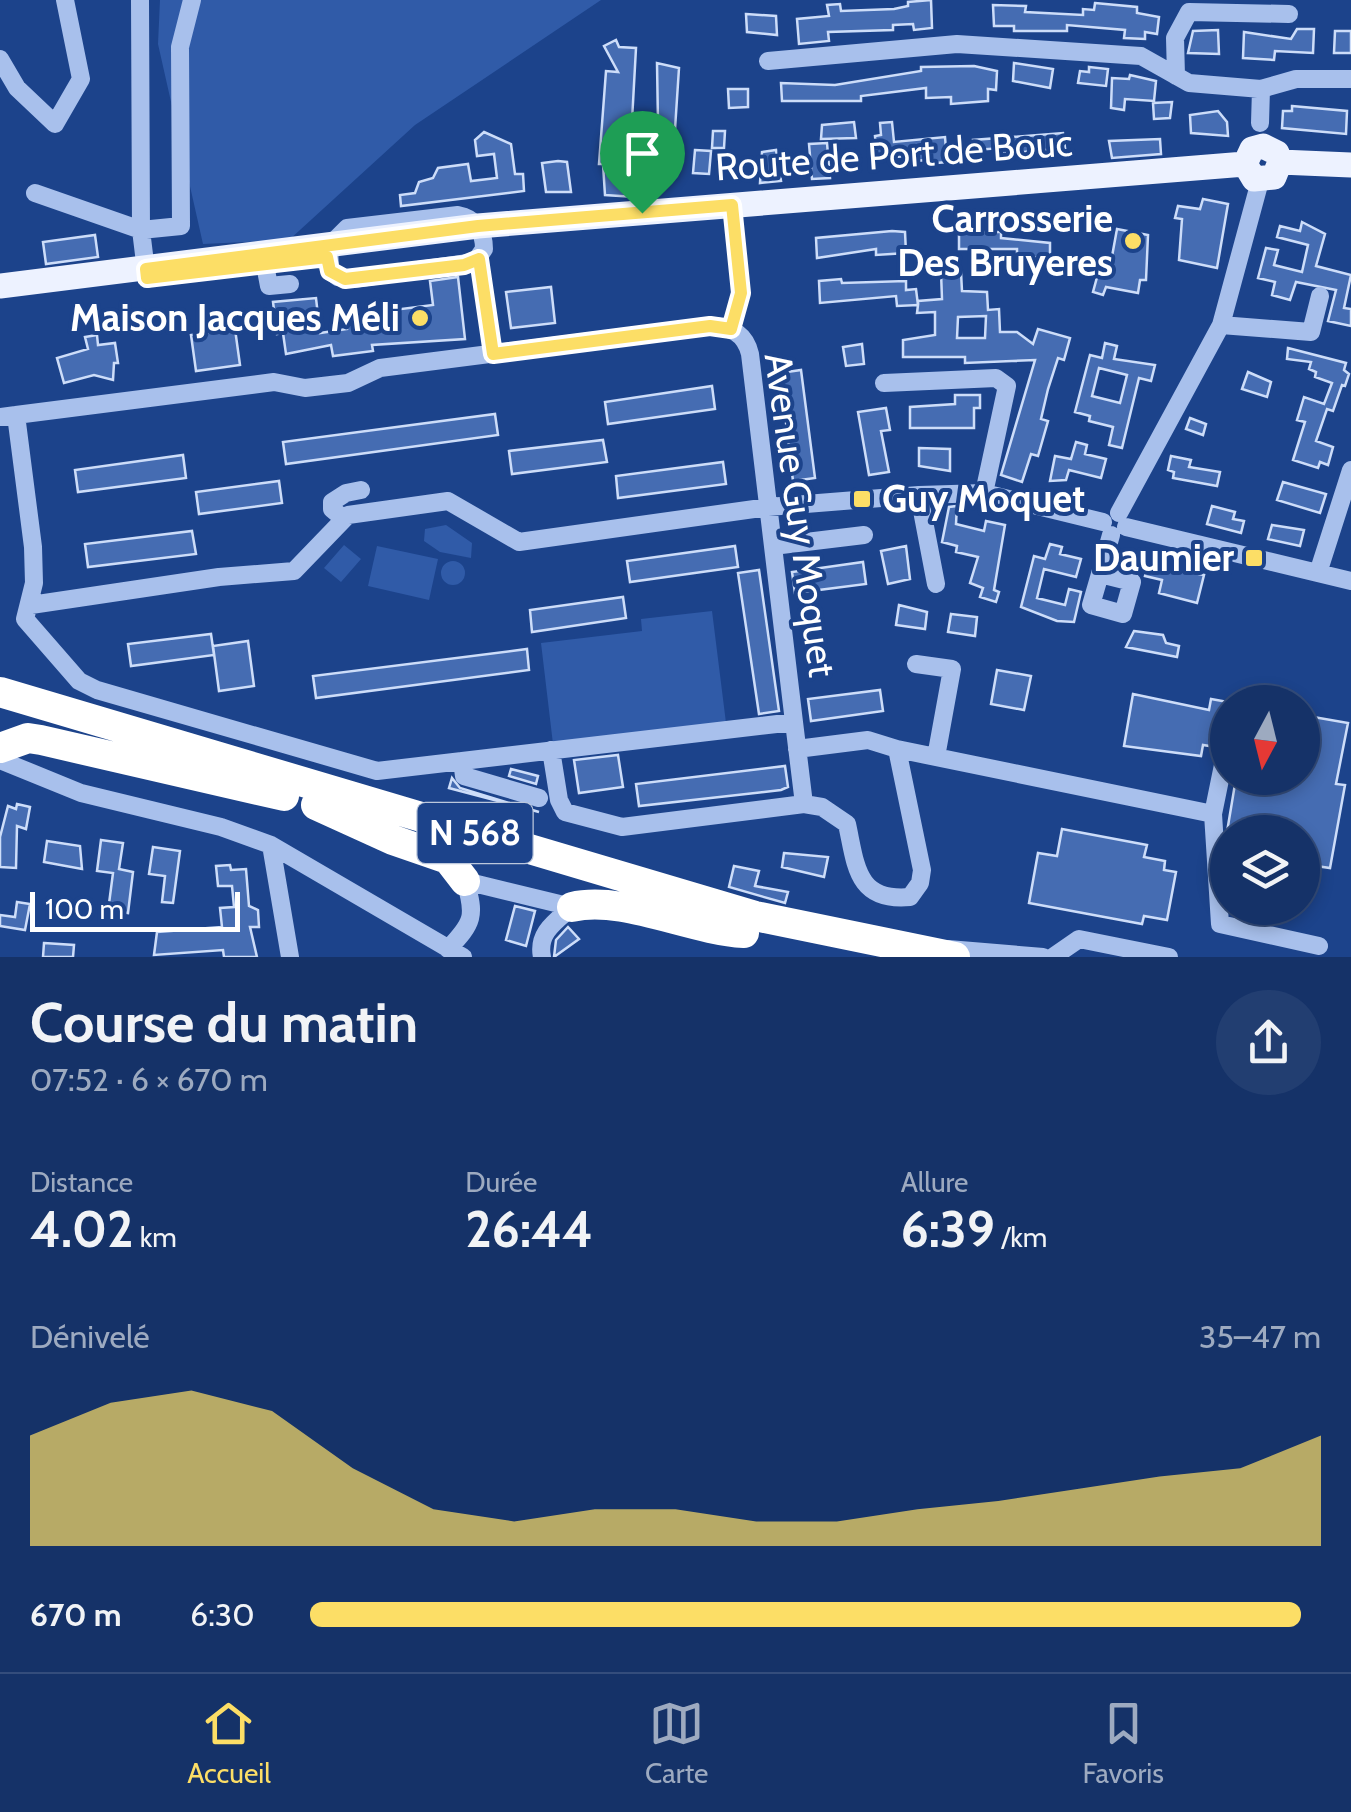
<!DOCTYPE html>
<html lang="fr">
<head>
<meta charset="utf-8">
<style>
	:root { --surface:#153268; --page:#223e71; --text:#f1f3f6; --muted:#9daac0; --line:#344d7c; --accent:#fcde66 }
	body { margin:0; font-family:Cabin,sans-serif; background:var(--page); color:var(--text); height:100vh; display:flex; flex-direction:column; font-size:38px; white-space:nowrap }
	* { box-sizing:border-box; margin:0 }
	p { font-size:32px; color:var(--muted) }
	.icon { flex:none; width:55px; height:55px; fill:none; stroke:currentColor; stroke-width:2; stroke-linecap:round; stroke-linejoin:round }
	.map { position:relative; height:957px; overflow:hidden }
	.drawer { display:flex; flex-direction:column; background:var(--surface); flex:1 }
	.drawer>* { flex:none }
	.needle { width:65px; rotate:187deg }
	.buttons { position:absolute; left:1210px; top:685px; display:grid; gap:20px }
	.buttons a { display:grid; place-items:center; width:110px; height:110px; border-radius:50%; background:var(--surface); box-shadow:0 5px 15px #0003,0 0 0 2px var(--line); font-size:50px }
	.scale { position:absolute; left:30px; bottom:25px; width:210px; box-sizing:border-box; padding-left:10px; border:5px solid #fff; border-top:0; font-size:28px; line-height:35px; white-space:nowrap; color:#fff; -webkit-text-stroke:8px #1c438b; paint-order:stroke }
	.pin { position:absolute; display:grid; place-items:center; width:85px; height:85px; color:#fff; margin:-102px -42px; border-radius:50% 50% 50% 0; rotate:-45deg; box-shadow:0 0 10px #0007 }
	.pin .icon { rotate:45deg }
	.round { display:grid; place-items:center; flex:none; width:105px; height:105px; border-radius:52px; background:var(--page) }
	.headline { display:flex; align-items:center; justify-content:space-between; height:170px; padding:0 30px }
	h1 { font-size:55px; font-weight:800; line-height:75px }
	.figures { display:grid; grid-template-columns:repeat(3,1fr); gap:15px; height:170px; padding:10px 30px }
	.figures div { display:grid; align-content:center }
	.figures b { font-size:50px; font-weight:800 }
	.figures small { font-size:28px; font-weight:400 }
	.figures p { font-size:28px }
	.chart { height:280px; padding:20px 30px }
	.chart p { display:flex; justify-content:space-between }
	.chart svg { width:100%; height:180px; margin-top:10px; fill:var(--accent); opacity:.7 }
	ul { padding:0 30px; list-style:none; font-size:32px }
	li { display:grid; grid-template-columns:160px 120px 1fr; align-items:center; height:75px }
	li i { height:25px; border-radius:12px; background:var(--accent) }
	.tab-bar { display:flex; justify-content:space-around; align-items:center; height:140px; border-top:2px solid var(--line); background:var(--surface); font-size:28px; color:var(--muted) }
	.tab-bar a { display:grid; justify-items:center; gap:5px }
	.tab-bar .active { color:var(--accent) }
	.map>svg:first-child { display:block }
</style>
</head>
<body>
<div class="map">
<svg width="1351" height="957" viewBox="0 0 1351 957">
	<rect width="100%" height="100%" fill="#1c438b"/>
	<path fill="#305ba8" d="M160,0H601L415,125L289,240L203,244L158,44Z
		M446,525L472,543L471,558L440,552L424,541L425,529Z
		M344,545L361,559L341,582L324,568Z
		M377,546L438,559L429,600L368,586Z
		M441 573a12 12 0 1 1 24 0a12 12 0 1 1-24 0Z
		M712,611L726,723L553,744L541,643L642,631L641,619Z"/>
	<path fill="#456cb2" stroke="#cdddf9" stroke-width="2.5" fill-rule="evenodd" d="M931,0L932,28L914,30L913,24L893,25V30L828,32L829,41L799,44L797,19L829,16L827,5L840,4L841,11L894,9L908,6V2Z
		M1095,3L1137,7V13L1159,17L1157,34L1145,32V39L1124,38L1125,30L1067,25V31H1014V26H994L993,5L1026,6L1025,12L1083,15V9L1094,10Z
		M746,14L776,16L777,35L747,32Z
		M1297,29H1314L1313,53L1275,51L1274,60L1243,58L1244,32L1291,39Z
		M1218,30L1219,54L1188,53L1193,31Z
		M1335,31H1351V53H1334Z
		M616,40L619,47L636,48L632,121L658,123L657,63L679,68L672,175L637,173L635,197L605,195L603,164H599L606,71L618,72L604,46Z
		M1014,63L1053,69L1050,88L1013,81Z
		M974,66L997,71L996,90L988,89V101L951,104V97L926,98V88L861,96V101H782L781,83L835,85L921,71V67Z
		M1089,67L1108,69L1106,86L1078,83L1080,71L1089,72Z
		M1130,75L1156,81L1154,101L1125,99L1124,110L1111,108L1112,78L1129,79Z
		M728,89H748V107L729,108Z
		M1172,102L1170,118L1154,119L1153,103Z
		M1292,106L1347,111L1346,134L1282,128L1283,111H1292Z
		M1218,111L1227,122L1228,136L1191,133L1190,115Z
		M854,122L856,138L821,139L822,125Z
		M892,122L894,142L945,137L947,162L925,164V160L917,161L916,155L877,159L875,136L881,135L880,123Z
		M713,131H725L724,148H712Z
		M484,132L511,144L515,174H523L524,191L401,206L400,195L415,193L419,182L433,178L438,168L468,164L471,181L497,178L494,154L477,156L475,140Z
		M1063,133L1065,148L1002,154V148L974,150L973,140Z
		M1160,139L1161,154L1112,158L1109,141Z
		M827,143L830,178L812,179L809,144Z
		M695,150L711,151L709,174L693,173Z
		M776,150L781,181L760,183L762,152Z
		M558,161L567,162L571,192H546L542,163Z
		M1203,199L1228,204L1217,268L1179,260L1182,219L1175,218L1178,206L1200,209Z
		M1302,222L1325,234L1316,266L1351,275L1344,308L1351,309V326L1328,321L1336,290L1296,282L1290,300L1272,295L1275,282L1258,278L1266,248L1278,250L1274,265L1302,272L1308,245L1277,237L1280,226L1300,231Z
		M1117,229L1148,235L1146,280H1140L1138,293L1106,287L1103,295L1093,292L1099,270L1109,273Z
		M892,231L905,232L906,253L876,255V249L817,258L816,238Z
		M959,232H1001V238L1050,243V258L1017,257V249H959Z
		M95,235L98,257L46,264L43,242Z
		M941,272H961L962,291L987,292L988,310L999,309L1000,332H1017L1033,344L1038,329L1070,338L1064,360L1058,358L1048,389L1041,419L1048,421L1038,456L1031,454L1022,482L1001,475L1035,360L965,363V357H903V340L935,335V312L917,313L918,305L897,306L896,296L820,303L819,281L841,279L842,283L906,281V290L916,289L918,305V301L942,299ZM986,316L985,338H957L958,317Z
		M458,277L465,339L372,345L373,351L333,356L331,345L286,354L283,333L277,334L273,302L316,298L320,333L347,329L346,316L433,305L430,281Z
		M551,287L555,323L511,328L506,292Z
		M235,329L240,365L196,371L191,335Z
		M97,335L98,345L115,343L118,363H114L113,380L94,375L64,383L57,358L88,349L85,337Z
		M1105,343L1117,346L1114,359L1155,365L1151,381L1139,378L1122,448L1109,445L1113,427L1089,421L1090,416L1075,412L1090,355L1102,358ZM1099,368L1127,375L1120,403L1092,396Z
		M862,344L864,364L846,366L843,347Z
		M1288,348L1346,363L1344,370L1349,374L1345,386L1342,385L1333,411L1327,409L1316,441L1333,447L1328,465L1320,462L1318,468L1293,460L1305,422L1297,420L1304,397L1324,404L1332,383L1315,377L1316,372L1309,369L1311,362L1287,359Z
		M801,370L815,478L793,481L780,373Z
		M1248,372L1271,382L1267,397L1242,389Z
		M712,386L715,409L608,424L605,402Z
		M955,395H980V408H974V428H910V407L955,404Z
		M886,408L890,430L881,431L889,472L869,475L858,412Z
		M495,414L498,435L286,464L283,442Z
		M1190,418L1206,424L1203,435L1186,429Z
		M603,440L607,462L512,474L509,451Z
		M1076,442L1087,445L1085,454L1106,459L1101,478L1069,470L1066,480L1050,481L1055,456L1071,459Z
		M919,448L950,449V471L919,466Z
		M183,455L186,478L78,492L75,470Z
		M1171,456L1191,460L1189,467L1220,472L1217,486L1173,478L1174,472L1168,470Z
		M723,462L726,484L618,498L616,476Z
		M279,481L282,503L199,514L196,492Z
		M1283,482L1326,494L1320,513L1277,500Z
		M957,506L956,524L984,531L986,521L1005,525L994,590L999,592L996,602L980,597L983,588L970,583L978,557L956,552L957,546L942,542L949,507Z
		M1212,506L1235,512L1233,519L1244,521L1241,533L1207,524Z
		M1272,525L1304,530L1300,546L1268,539Z
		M192,531L196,554L88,567L85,544Z
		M1050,544L1062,547L1060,554L1081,559L1076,577L1044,569L1037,598L1065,605L1069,589L1081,592L1074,622L1057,621L1021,607L1034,556L1045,559Z
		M735,546L738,567L630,582L627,561Z
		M906,546L910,579L888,584L881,551Z
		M863,562L866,584L795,593L792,572Z
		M1148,564L1204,575L1197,603L1159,593L1162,580L1145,576Z
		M759,570L779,711L759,714L738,573Z
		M623,597L626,618L532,632L530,610Z
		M899,605L927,612L925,629L896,625Z
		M951,614L977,617L975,636L948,632Z
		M1134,631L1163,635L1166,643L1179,646L1177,657L1126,647Z
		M211,634L214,655L131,666L128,644Z
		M248,641L254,686L219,691L213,646Z
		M527,649L529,670L316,698L313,676Z
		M997,670L1031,676L1024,710L991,704Z
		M880,690L883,711L811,721L808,699Z
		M1133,694L1209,710L1211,699L1228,702V749L1203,745L1201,756L1124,746Z
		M1302,715L1348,723L1336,784L1345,785L1330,868L1316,866L1315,873L1302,871V832H1227L1236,778H1302Z
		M618,755L623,787L579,793L574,760Z
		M785,766L788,787L781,790L639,806L636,784Z
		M511,769L538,776L536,784L509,776Z
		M452,778L460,788L539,812L449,788Z
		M17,804L30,807L26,829L17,826L16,868L0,867V837L8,806L16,809Z
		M1062,829L1147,845L1144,857L1165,861L1164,870L1176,872L1167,920L1144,916L1142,924L1029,903L1038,853L1057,856Z
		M101,840L123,843L119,869L133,872L128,913L121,912L120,921L107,919L113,873L97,871Z
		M47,841L80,846L82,869L44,862Z
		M153,847L180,851L173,903L162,902L165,876L149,874Z
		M784,853L828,857L824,877L782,867Z
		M230,865L231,870L246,869L249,906L258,910L259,927H250L257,957H224L223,950L154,955L157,932L222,927L220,908L234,907L232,886H218L216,866Z
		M734,866L759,871L755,886L788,892L785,903L729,887Z
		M17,902L30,904L25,930L0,926V915L15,917Z
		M515,906L535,911L526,946L506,940Z
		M568,927L579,939L554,957L556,940Z
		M44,943L74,945L73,957H43Z"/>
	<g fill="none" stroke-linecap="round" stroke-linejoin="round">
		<path stroke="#a8c0ec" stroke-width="18" d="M140,0L141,230L147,279
			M0,59L17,88L55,124L81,79L65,0
			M768,61L957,44L1141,56L1189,83L1261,89
			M1176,76L1175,38L1189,12L1289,14
			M1260,123L1261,89L1296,79H1351
			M35,193L141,230L181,226L180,47L192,0
			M458,215C475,218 484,231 484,249L475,262L353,279L338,277L330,271L329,246L347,228Z
			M263,254L269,286L290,284
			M479,259L493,354
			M1221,325L1311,332L1320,296
			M731,329L741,293L732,205
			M884,383L996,378L1007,386L984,493
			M0,417L16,415L33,547L34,583L25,619L79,681L97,690L377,771L794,722L750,354C745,333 730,326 709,326L380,368L348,383L305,388L274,382L16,415
			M919,495L936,584
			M1119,513L1221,325L1260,181
			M344,519L332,509V502L346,493L361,490
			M1126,527L1351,581
			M773,546L864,535
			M1318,573L1351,470
			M1100,574L1091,605L1123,614L1132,582L1100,574L1111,535
			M31,605L219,577L294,571L348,515L448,501L519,542L768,507L919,495L984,493L1103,522
			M916,664L952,669L936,757
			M797,749L868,740L897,749L922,870L920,883L910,897C856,902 856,865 847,824L822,807L804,804
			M897,749L1213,814L1220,924L1319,946
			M551,750L559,800L565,812L622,827L804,804L794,722
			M0,760L81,793L221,827L271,845L463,957
			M462,761L464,776L539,798
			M1213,814L1223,765
			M271,845L290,957
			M465,881L572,907
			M448,949C473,923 476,916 465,881
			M948,949L1043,957
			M542,957C537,933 555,922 572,907
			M1053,957L1079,939L1169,957"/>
		<path stroke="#edf2ff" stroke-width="25" d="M1280,162L1351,165
			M1245,164L1254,179L1274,177L1280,162
			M1245,164L1252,149L1263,146L1277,153L1280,162
			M0,286L478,226L1245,164"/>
		<path stroke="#fff" stroke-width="30" d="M0,692L755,916L955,957
			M0,748L28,738L41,740L284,796
			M316,805L393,840L448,859L465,881
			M572,907C622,895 690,930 744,933"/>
	</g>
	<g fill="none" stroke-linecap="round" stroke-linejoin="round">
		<g stroke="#fff" stroke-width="20">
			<path id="route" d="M732,205L741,293L731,329L710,326L493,354L479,259L464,265L345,279L330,271L327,257L147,278L146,269L478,226Z"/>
		</g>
		<use href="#route" stroke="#fcde66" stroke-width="12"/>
	</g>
	<g fill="#fcde66" stroke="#1c438b" stroke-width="4">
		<circle cx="1133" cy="241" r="10"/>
		<circle cx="420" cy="318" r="10"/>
		<rect x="852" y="489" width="20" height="20" rx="5"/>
		<rect x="1244" y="548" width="20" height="20" rx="5"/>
	</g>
	<g text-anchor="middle" stroke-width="8" stroke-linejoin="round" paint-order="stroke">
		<rect fill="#1c438b" stroke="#bbc7dc" stroke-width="2.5" x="417.5" y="803" width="115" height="60" rx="8"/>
		<g font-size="35" font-weight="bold" fill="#fff">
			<text x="475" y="845">N 568</text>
		</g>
		<g font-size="38" fill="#fff" stroke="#1c438b">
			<text transform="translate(894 155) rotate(-4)" y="13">Route de Port de Bouc</text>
			<text transform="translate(800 515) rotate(82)" y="13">Avenue Guy Moquet</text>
		</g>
		<g font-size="38" font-weight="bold" fill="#fff" stroke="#1c438b" text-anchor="end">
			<text x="1113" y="232">Carrosserie<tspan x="1113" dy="44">Des Bruyeres</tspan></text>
			<text x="400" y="331">Maison Jacques Méli</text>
			<text x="882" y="512" text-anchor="start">Guy Moquet</text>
			<text x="1234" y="571">Daumier</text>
		</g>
	</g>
</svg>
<div class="buttons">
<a><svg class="needle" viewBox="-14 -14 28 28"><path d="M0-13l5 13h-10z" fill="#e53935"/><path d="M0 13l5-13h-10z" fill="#9daac0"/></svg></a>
<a><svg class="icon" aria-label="layers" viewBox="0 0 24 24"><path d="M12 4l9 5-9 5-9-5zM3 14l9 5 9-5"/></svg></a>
</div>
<div class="scale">100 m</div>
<div class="pin" style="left:642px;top:213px;background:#1e9e55"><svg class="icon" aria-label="arrive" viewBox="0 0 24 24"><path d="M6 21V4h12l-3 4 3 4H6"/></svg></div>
</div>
<section class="drawer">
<div class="headline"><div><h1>Course du matin</h1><p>07:52 · 6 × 670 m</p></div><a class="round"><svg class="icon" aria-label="share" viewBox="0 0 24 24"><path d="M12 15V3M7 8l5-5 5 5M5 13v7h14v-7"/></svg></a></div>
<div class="figures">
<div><p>Distance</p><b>4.02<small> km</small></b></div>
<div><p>Durée</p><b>26:44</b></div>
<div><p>Allure</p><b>6:39<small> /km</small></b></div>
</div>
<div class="chart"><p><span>Dénivelé</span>35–47 m</p>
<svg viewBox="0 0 160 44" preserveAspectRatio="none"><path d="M0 44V17L10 9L20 6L30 11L40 25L50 35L60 38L70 35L80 35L90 38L100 38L110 35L120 33L130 30L140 27L150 25L160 17V44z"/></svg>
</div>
<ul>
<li><b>670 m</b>6:30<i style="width:98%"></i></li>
</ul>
</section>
<nav class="tab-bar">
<a class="active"><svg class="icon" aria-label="home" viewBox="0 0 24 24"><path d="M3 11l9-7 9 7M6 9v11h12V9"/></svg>Accueil</a>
<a><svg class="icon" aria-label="map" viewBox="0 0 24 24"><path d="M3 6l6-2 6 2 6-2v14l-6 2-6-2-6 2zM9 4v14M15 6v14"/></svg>Carte</a>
<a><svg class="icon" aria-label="saved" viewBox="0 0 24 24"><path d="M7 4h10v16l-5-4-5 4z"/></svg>Favoris</a>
</nav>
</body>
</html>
